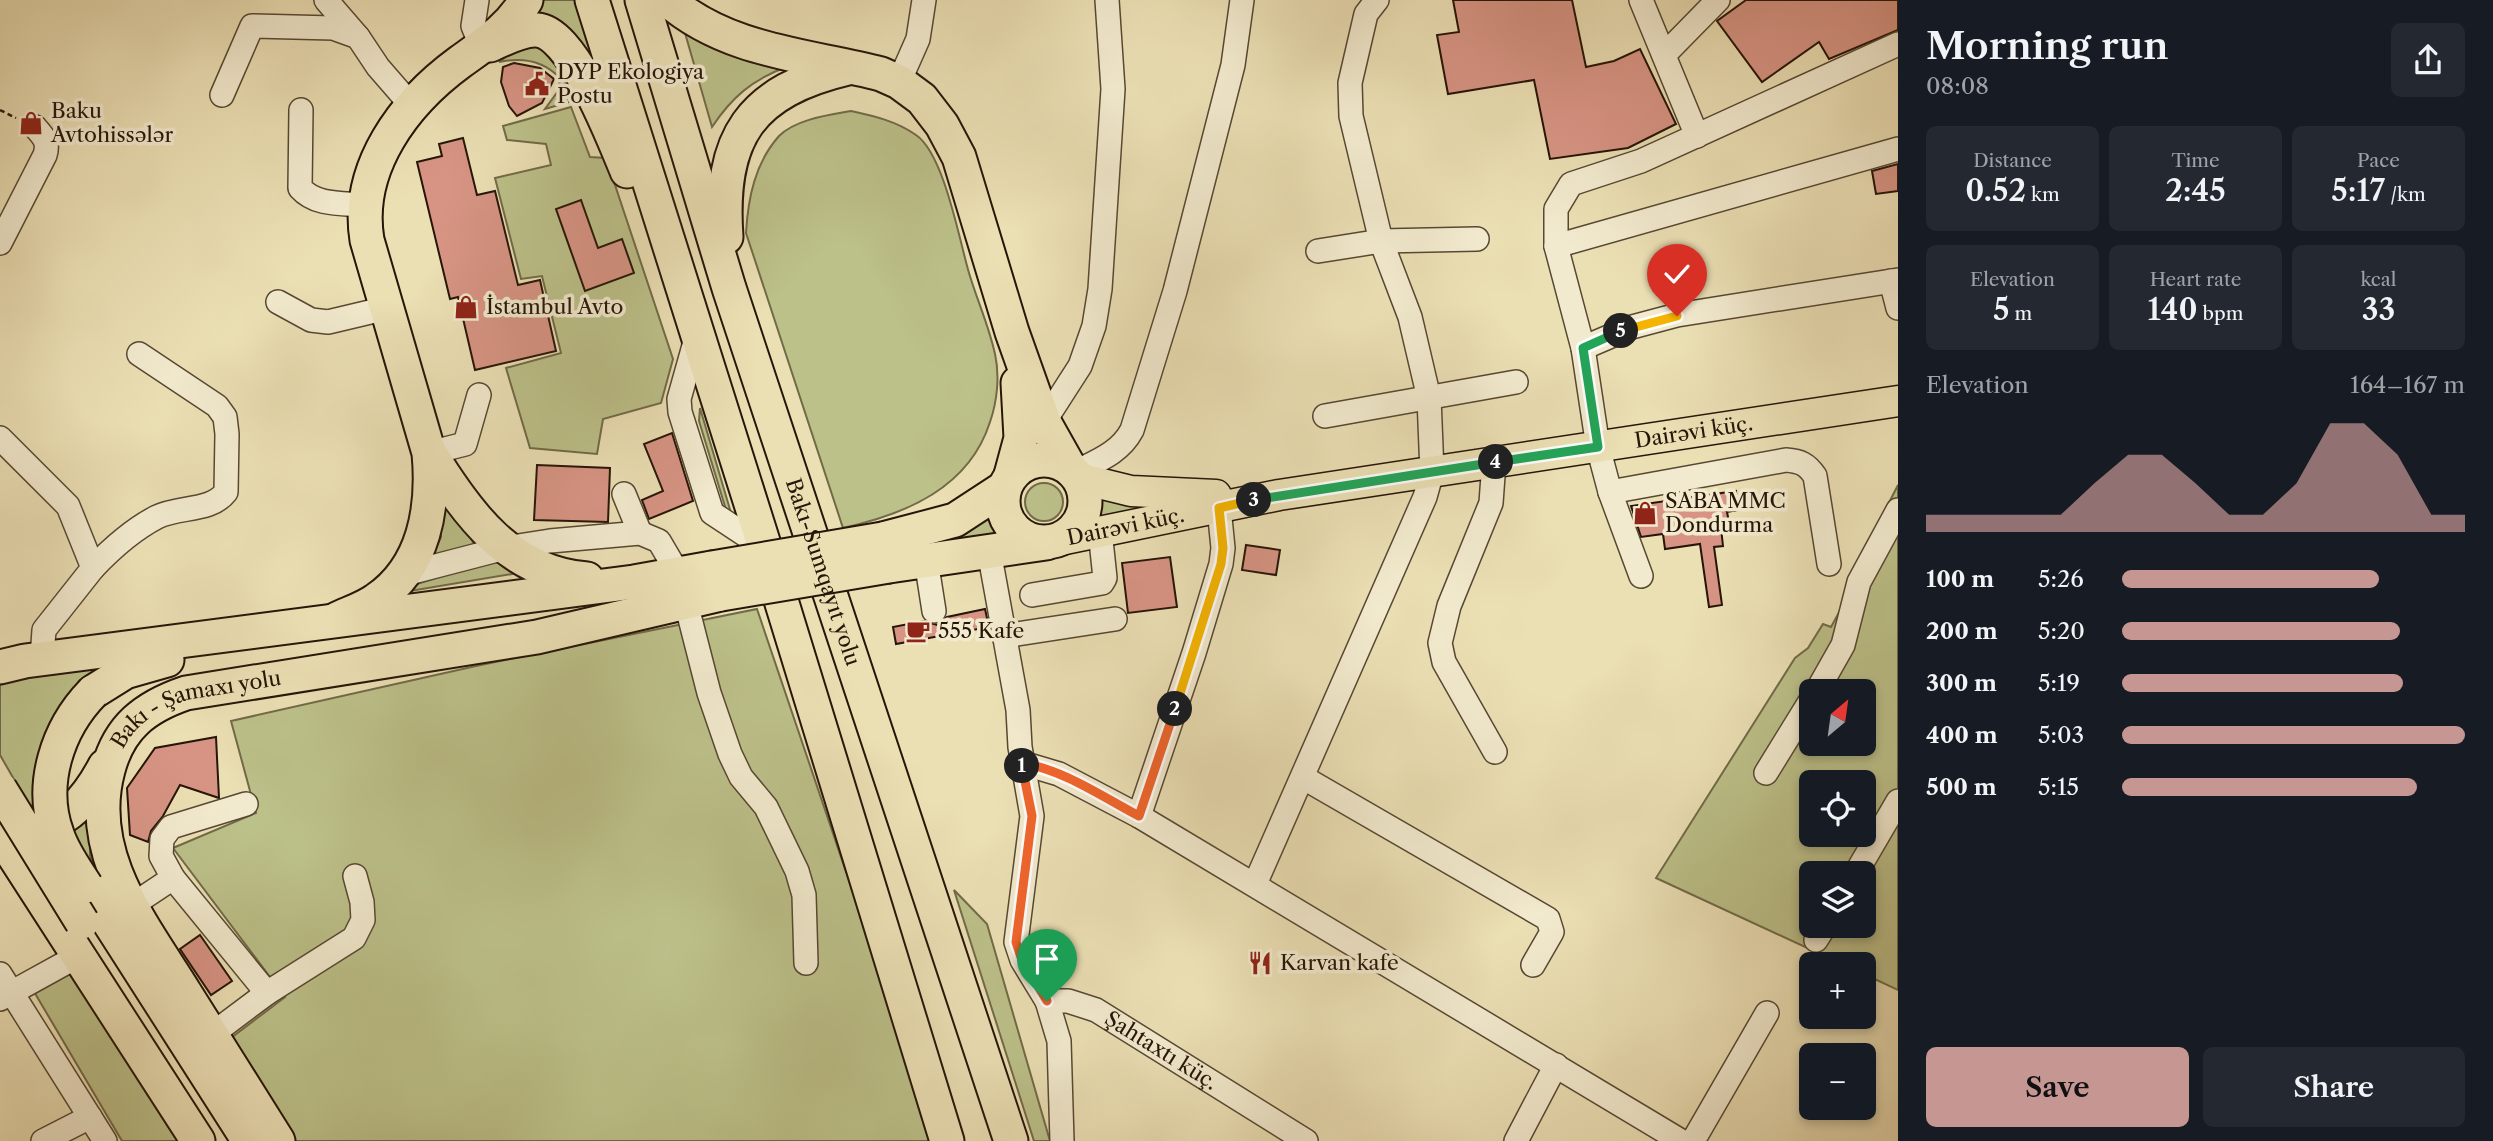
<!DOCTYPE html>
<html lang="en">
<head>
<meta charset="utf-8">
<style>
	:root { --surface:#171b24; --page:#242831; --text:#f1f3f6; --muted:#9ea1a6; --accent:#c59692 }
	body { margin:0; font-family:"Libre Caslon Text",serif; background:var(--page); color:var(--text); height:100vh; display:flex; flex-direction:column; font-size:26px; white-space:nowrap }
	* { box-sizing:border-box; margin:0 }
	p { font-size:23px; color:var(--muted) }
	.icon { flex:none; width:38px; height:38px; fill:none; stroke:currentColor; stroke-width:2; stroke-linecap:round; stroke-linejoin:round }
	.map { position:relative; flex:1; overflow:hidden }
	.drawer { display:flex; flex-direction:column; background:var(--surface); width:595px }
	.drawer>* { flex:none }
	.needle { width:46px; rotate:29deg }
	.controls { position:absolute; left:1799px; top:679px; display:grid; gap:14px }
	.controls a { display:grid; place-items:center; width:77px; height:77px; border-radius:10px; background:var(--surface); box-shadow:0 4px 10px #0003; font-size:35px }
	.pin { position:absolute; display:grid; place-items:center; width:60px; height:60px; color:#fff; margin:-72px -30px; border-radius:50% 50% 50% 0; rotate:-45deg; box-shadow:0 0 7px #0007 }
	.pin .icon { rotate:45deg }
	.km { position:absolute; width:35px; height:35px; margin:-18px; border-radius:50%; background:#222; color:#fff; font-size:19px; line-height:35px; text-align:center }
	.round { display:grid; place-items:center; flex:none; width:74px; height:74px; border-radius:10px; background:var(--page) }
	.head { display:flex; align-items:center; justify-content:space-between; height:119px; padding:0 28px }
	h1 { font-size:38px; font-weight:600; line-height:52px }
	.stats { display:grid; grid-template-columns:repeat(3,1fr); gap:10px; height:119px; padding:7px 28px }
	.stats div { display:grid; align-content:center; border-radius:10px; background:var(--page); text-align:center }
	.stats b { font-size:30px; font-weight:600 }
	.stats small { font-size:19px; font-weight:400 }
	.stats p { font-size:19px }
	.chart { height:196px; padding:14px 28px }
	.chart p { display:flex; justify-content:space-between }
	.chart svg { width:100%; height:126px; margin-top:7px; fill:var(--accent); opacity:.7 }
	.button { display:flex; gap:14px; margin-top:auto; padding:14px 28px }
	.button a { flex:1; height:80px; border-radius:10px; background:var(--accent); color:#111; font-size:28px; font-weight:600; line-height:80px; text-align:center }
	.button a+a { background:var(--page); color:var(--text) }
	ul { padding:0 28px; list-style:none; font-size:23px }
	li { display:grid; grid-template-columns:112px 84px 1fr; align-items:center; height:52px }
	li i { height:18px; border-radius:9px; background:var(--accent) }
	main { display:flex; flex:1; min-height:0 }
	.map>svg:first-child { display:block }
</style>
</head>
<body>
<main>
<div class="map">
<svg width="1898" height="1141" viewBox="0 0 1898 1141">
	<rect width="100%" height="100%" fill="#ebdfb4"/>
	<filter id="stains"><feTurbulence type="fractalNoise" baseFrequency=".00286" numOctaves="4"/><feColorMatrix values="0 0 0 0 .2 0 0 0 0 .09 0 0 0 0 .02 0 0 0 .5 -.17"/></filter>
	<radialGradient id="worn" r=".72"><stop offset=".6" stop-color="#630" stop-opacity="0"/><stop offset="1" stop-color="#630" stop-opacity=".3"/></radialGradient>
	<path fill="#bcc089" stroke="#716a48" stroke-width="2" fill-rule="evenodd" d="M540,0H577L617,132L522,23Z
		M683,26C721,56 739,59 786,67C752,80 732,97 712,127Z
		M528,41L560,57L569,102L545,109L558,91L560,78C543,60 522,57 499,62Z
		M571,107L590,157L606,158L673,359L661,403L603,419L597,454L530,448L506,368L561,353L542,276L521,279L495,178L551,165L546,144L507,140L503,126Z
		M851,111C874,116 896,121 916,135C944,154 959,239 969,273C977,300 989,326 995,354C1000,376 997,402 990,422C969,488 906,514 843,528L746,233C748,198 755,163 779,136C796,119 829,115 851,111Z
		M700,408L734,523L727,513L699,421Z
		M1025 502a19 19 0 1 1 38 0a19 19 0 1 1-38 0Z
		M441,484L474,544L430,560L441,537Z
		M1898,485V990L1864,974V964H1842L1656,878L1795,658L1808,648L1823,624L1831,627L1847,598L1849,581ZM1811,691H1864V744H1811ZM1811,782H1864V835H1811ZM1811,873H1864V926H1811Z
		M1099,493L1204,502L1101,518Z
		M995,505L1000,533L916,547Z
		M493,560L524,572L410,591L417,584Z
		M757,609L906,1049L932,1141H290L227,1041L285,997L173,848L256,813L231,721L476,666Z
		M125,660L82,690L49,840L0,755V682Z
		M90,809V855L98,884L67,827Z
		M954,890L987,924L1050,1141H1034Z
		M71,973L178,1141H122L33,990Z"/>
	<path fill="#d79484" stroke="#261508" stroke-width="2" d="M1453,0H1572L1586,67L1614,61L1640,49L1676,124L1628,148L1550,159L1534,80L1448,94L1437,35L1459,32Z
		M1746,0H1898V30L1829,59L1819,42L1762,82L1717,21Z
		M514,63L540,68L554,79L542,103L517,116L509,106L501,82L503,67Z
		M463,138L477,195L495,191L518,285L540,280L556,351L475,370L458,297L450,299L417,162L442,156L439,144Z
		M1898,164V191L1876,194L1872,171Z
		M581,200L598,248L622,239L634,273L585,291L556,209Z
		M672,433L693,501L649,519L642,500L663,491L644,444Z
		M537,465L610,468L608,522L534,520Z
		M1736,491L1738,510L1727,512L1730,527L1721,528L1723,546L1714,547L1722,605L1709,607L1700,544L1665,549L1663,534L1641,537L1631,506Z
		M1246,545L1280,550L1276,575L1242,570Z
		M1170,557L1177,607L1128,613L1122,563Z
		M985,609L989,627L896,644L893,627L924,621L937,625L947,617Z
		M216,737L219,798L180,785L163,816L151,831L148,842L130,835L127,788L155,748Z
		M200,935L232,981L211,995L180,949Z"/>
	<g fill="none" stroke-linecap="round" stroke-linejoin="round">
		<g stroke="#574833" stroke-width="26">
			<g id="minor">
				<path d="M326,0L358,37"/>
				<path d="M477,0L473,26L482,48"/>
				<path d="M1641,0L1697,136"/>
				<path d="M1664,55L1718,0"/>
				<path d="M899,82L918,39L924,0"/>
				<path d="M222,95L252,26L333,28L358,37L378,67L411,105"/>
				<path d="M301,110L300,188C316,206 342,203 364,205"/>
				<path d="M0,243L45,155C49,142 44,137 35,127"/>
				<path d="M1556,246L1898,149"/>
				<path d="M1318,251L1381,241L1477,239"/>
				<path d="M1891,281L1898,308"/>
				<path d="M278,302L311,320L328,322L387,308"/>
				<path d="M697,335L679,399L680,412L712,513L765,548"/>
				<path d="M1583,348L1632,327L1677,315L1898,280"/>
				<path d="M1325,416L1516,382"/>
				<path d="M1044,422L1080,366L1094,326L1100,289L1113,89L1107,0"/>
				<path d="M0,438L68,506L93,568L44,630L42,658"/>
				<path d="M429,453L465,444L479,395"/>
				<path d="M1494,462L1491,503L1449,606L1440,643L1444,662L1495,752"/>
				<path d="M1074,473C1097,461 1120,453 1132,430L1175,291L1233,65L1242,0"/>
				<path d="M1610,492L1786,460C1800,461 1807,464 1815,476L1829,564"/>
				<path d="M624,494L640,533"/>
				<path d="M1219,508L1223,548L1221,564L1194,653L1139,816L1681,1141"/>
				<path id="s1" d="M989,551L1018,710L1020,747L1032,816L1016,942L1022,960L1047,1001H1068L1096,1010L1306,1141"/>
				<path d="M926,560L934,611"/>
				<path d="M93,568C112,548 132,530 157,517C179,506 211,512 226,492L227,434L225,417L217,406L139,354"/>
				<path d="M405,574L505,548L550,541L640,533L659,541L679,575"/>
				<path d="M1641,576L1610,492L1598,447L1583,348L1556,246V209L1571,184L1641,161L1898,44"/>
				<path d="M1032,595L1102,583L1105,578L1100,531"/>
				<path d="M686,603L709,693L730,754L741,777L766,807L797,871L804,895L806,963"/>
				<path d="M1004,636L1115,619"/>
				<path d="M1817,691L1843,645L1859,582L1898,510"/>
				<path d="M1022,763L1059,774L1139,816"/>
				<path d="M1766,773L1811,700"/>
				<path d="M1304,778L1548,919L1552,932L1533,965"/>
				<path d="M1856,873L1898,801"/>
				<path d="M173,878L267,993"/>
				<path d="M1255,884L1425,497L1432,472L1429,398L1410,317L1381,241L1351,116L1350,83L1366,14L1377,0"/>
				<path d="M131,906L173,878L161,856L162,839L171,827L246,804"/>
				<path d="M1816,940L1825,926"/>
				<path d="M0,974L105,1141"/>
				<path d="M0,999L78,956"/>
				<path d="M1047,1001L1059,1041L1062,1141"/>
				<path d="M211,1035L267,993L354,938L363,920L362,902L355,876"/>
				<path d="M43,1141L90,1117"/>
				<path d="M1516,1141L1556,1065"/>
				<path d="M1693,1141L1767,1013"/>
			</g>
		</g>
		<g stroke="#261508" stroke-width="33">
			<g id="major">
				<path d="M1078,478L1131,491L1216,495"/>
				<path id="s2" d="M1055,541L1279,495L1898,401"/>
			</g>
		</g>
		<g stroke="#261508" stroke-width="37">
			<g id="highway">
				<path d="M592,0L765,548L947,1141"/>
				<path id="s3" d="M642,0L729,288L1011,1141"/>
				<path d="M668,0C728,52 808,55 881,74L899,82L922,99L942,125L959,157L1012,332L1044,422L1071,470"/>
				<path d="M490,45C504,39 521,29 537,30C573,32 614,140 627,171"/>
				<path d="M726,237C719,137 750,91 848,68"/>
				<path d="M431,455C468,515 510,573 587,579"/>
				<circle cx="1044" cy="501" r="41"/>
				<path d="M1011,475L1021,438L1018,383"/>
				<path d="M883,539L955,520L1004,488"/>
				<path d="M889,566L1046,543"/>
				<path d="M337,619C350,613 365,608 376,600C425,567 434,507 429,453L367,240C355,168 404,103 460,62C485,44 510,28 526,0"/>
				<path d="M0,667L25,661L634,582L712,568"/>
				<path d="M93,692L125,672L167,660"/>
				<path d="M28,828C66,826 88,798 105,766"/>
				<path d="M0,834L198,1141"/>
				<path d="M86,886L249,1141"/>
				<path id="s4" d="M278,1141C247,1092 216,1042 185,993C143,925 85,855 108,770C119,727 145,707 186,693L537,637L721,594"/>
			</g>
		</g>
		<path stroke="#261508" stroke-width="2.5" stroke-dasharray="5 3.5" stroke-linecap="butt" d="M0,110L16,118"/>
		<use href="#minor" stroke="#f2eace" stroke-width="23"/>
		<use href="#major" stroke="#ebdfb4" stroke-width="30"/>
		<use href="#highway" stroke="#ebdfb4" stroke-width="33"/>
		<g stroke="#261508" stroke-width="37" stroke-linecap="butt">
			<path id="highway-bridge" d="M712,568L883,539
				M721,594L889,566
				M0,789L82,922
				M86,886C76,870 63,853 57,834C39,785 57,729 93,692"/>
		</g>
		<use href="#highway-bridge" stroke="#ebdfb4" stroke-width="33"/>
	</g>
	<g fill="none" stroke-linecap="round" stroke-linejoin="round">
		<g stroke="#fff" stroke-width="14">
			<path id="split-1" d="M1022,766L1032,816L1016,942L1022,960L1047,1001"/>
		</g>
		<g stroke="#fff" stroke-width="14">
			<path id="split-2" d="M1022,766V763C1064,770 1101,796 1139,816L1175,709"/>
		</g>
		<g stroke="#fff" stroke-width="14">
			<path id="split-3" d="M1175,709L1221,564L1223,548L1219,508L1254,500"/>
		</g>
		<g stroke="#fff" stroke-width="14">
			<path id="split-4" d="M1254,500L1496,462"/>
		</g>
		<g stroke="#fff" stroke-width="14">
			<path id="split-5" d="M1496,462L1598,447L1583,348L1621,331"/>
		</g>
		<g stroke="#fff" stroke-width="14">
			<path id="split-6" d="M1621,331L1677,316"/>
		</g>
		<use href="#split-1" stroke="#f0652b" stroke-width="9"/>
		<use href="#split-2" stroke="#f0652b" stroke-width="9"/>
		<use href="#split-3" stroke="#f5b400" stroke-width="9"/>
		<use href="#split-4" stroke="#22a559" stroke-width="9"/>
		<use href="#split-5" stroke="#22a559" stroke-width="9"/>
		<use href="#split-6" stroke="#f5b400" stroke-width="9"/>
	</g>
	<defs>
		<g id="civic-bare" transform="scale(1.89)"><path d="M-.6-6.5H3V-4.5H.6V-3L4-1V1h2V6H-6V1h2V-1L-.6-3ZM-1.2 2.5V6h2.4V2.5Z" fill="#8f2418" stroke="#f2eace" stroke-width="2.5" paint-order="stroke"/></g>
		<g id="shop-bare" transform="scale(1.89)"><path d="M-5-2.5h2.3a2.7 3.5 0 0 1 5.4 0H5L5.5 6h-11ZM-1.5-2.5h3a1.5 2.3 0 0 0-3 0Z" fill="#8f2418" stroke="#f2eace" stroke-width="2.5" paint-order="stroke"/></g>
		<g id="cafe-bare" transform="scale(1.89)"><path d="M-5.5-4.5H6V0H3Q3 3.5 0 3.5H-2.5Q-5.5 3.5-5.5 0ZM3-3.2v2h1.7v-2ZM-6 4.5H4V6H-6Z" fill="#8f2418" stroke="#f2eace" stroke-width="2.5" paint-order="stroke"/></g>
		<g id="restaurant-bare" transform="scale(1.89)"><path d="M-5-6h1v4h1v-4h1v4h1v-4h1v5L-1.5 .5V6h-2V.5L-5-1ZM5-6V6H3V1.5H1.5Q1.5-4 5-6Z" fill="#8f2418" stroke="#f2eace" stroke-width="2.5" paint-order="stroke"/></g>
	</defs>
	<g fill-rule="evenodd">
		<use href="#civic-bare" x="537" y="84"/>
		<use href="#shop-bare" x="31" y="123"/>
		<use href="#shop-bare" x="466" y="307"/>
		<use href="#shop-bare" x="1645" y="513"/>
		<use href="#cafe-bare" x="918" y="631"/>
		<use href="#restaurant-bare" x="1260" y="963"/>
	</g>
	<g text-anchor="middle" stroke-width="7" stroke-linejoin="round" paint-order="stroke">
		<g font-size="21" fill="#261508" stroke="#f2eace" text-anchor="start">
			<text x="557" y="79">DYP Ekologiya<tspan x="557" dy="24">Postu</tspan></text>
			<text x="51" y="118">Baku<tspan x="51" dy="24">Avtohissələr</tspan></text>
			<text x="486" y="314">İstambul Avto</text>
			<text x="1665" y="508">SABA MMC<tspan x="1665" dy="24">Dondurma</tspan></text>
			<text x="938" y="638">555 Kafe</text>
			<text x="1280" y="970">Karvan kafe</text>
		</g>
		<g font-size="21" fill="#261508" stroke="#f2eace">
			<text dy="7" stroke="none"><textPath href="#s2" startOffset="648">Dairəvi küç.</textPath></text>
			<text dy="7" stroke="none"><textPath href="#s2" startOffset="72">Dairəvi küç.</textPath></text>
			<text dy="7" stroke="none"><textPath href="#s3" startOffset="600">Bakı-Sumqayıt yolu</textPath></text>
			<text dy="7" stroke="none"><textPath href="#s4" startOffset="537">Bakı - Şamaxı yolu</textPath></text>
			<text dy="7" stroke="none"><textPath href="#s1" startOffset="590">Şahtaxtı küç.</textPath></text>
		</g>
	</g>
	<rect width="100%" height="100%" filter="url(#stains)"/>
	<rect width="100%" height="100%" fill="url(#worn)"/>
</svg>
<div class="controls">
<a><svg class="needle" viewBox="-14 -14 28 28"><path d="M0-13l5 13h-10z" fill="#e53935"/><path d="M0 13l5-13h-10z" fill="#9ea1a6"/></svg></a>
<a><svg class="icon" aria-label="locate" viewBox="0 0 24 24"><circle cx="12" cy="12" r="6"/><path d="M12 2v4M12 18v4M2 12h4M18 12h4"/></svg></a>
<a><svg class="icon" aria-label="layers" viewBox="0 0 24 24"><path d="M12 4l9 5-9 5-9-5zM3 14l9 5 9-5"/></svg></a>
<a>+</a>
<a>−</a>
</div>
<div class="pin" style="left:1047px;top:1001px;background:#1e9e55"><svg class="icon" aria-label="arrive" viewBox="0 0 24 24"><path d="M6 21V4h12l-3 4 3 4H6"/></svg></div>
<div class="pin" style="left:1677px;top:316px;background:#d93025"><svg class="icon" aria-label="check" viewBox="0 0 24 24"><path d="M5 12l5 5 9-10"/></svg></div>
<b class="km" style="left:1022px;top:766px">1</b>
<b class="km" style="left:1175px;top:709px">2</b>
<b class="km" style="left:1254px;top:500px">3</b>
<b class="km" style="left:1496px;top:462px">4</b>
<b class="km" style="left:1621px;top:331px">5</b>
</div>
<section class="drawer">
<div class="head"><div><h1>Morning run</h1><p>08:08</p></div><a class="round"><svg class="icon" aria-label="share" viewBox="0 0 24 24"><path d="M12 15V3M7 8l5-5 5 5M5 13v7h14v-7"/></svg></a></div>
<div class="stats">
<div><p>Distance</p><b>0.52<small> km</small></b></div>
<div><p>Time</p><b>2:45</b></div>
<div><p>Pace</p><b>5:17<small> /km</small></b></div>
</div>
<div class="stats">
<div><p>Elevation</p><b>5<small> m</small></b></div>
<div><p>Heart rate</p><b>140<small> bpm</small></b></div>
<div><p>kcal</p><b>33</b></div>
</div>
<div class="chart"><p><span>Elevation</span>164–167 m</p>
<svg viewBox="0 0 160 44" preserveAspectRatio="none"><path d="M0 44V38L10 38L20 38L30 38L40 38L50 27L60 17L70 17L80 27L90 38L100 38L110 27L120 6L130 6L140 17L150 38L160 38V44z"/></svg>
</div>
<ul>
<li><b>100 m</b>5:26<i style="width:75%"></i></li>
<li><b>200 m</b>5:20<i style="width:81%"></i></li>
<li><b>300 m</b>5:19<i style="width:82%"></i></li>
<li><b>400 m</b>5:03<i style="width:100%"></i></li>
<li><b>500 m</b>5:15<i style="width:86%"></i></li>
</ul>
<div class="button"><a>Save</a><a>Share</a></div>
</section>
</main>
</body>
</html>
